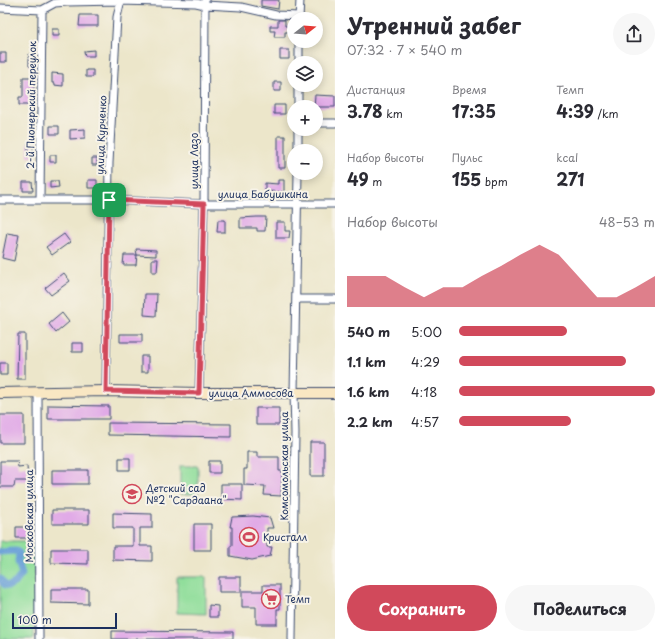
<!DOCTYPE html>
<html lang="ru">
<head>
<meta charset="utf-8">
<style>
	:root { --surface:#fff; --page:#f7f7f7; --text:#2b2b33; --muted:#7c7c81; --accent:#d1495b }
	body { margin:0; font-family:"Playpen Sans",sans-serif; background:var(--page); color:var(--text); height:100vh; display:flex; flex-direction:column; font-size:15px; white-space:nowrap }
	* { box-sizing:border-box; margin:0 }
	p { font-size:13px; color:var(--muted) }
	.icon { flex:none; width:22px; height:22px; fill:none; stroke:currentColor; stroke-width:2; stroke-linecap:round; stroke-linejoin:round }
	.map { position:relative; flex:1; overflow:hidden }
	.side { display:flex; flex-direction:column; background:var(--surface); width:332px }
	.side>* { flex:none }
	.needle { width:26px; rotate:73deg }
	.tools { position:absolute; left:287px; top:12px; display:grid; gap:8px }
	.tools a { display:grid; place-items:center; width:36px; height:36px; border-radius:50%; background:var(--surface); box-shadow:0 2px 10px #0003; font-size:20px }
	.scale { position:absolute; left:12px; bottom:10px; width:105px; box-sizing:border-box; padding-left:4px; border:2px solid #1b2f5e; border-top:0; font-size:11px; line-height:14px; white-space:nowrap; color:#1b2f5e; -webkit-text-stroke:3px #f7f3e8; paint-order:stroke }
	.pin { position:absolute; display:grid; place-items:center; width:34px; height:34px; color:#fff; margin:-17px; border-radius:8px; box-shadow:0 2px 6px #0006 }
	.round { display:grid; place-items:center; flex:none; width:42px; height:42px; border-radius:21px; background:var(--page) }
	.headline { display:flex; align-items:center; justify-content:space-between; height:68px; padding:0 12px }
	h1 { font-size:22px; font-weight:700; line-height:30px }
	.figures { display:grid; grid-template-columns:repeat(3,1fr); gap:6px; height:68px; padding:4px 12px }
	.figures div { display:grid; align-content:center }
	.figures b { font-size:17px; font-weight:700 }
	.figures small { font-size:11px; font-weight:400 }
	.figures p { font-size:11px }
	.chart { height:112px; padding:8px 12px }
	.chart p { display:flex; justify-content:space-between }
	.chart svg { width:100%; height:72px; margin-top:4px; fill:var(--accent); opacity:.7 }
	.cta { display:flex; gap:8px; margin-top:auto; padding:8px 12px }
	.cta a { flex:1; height:46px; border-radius:24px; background:var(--accent); color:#fff; font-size:16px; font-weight:700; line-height:46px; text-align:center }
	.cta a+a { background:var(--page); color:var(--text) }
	ul { padding:0 12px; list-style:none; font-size:13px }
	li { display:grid; grid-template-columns:64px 48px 1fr; align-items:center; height:30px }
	li i { height:10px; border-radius:5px; background:var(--accent) }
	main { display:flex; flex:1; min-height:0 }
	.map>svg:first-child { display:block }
</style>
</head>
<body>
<main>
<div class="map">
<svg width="335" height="639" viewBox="0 0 335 639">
	<rect width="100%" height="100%" fill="#f7f3e8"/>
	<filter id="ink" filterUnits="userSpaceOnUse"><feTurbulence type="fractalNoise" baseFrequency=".025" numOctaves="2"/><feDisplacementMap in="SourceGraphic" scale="8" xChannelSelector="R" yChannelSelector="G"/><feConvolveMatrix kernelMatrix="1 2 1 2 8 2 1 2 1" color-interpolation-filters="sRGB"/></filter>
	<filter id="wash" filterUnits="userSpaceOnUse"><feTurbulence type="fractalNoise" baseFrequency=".012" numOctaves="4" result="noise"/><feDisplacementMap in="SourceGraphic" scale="16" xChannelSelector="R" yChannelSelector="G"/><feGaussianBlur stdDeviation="0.9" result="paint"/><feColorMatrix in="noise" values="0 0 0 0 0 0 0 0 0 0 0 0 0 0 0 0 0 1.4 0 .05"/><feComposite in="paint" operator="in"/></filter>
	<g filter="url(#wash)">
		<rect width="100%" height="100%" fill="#ece6ca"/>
		<path fill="#91de9b" stroke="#56867c" d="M180,466H198V494H180Z
			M0,541H35L34,639H0Z
			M177,577H206V614L177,613Z"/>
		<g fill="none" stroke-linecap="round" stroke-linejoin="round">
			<path stroke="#69a0d7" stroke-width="7" d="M0,552L16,551L19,553L18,562L22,574L16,582L9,586L5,585L0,579"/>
		</g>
		<g id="blocks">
			<path fill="#e1aae7" d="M261,0H279L278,9L261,6Z
				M80,15H98V26H79Z
				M278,20H285V26H288V32H285V37H274L275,31H270V26H278Z
				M52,29H59V36H52Z
				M94,50V56H85L84,51Z
				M280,50H289V59H280Z
				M0,53H6V62H0Z
				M29,54H34V66H29Z
				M86,70H93V77H86Z
				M52,73L63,74V86L54,85V83H52Z
				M23,77H34V89H30V105H19V97H23Z
				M274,82H281V91H274Z
				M315,95L335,96V107H314Z
				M274,105H285V114H274Z
				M50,126H59V134H50Z
				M85,129V138L70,139V130Z
				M278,136H285V168H278Z
				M28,143H33V157H28Z
				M50,155H56V162H50Z
				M92,158H97V165H92Z
				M88,180H97V188H88Z
				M278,180H284V192L265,191V183L278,184Z
				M50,181H58L59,187L50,188Z
				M23,182H32L33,191H23Z
				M257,217H266L265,231H257V228H240V218Z
				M218,220H225V232H217Z
				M276,222H285V231H290L289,238H276Z
				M7,233L19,235L14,261L2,258Z
				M64,234L70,242L52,255L46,247Z
				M136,249L156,250V256L137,255Z
				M124,255H137L136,265H123Z
				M152,259H158L157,272H152Z
				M64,273L70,281L51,295L45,288Z
				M145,294H157L156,316L144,315Z
				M62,313L69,322L56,333L49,324Z
				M18,334H25V379H17Z
				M120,334H142V342H120Z
				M72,343H83V352H72Z
				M141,356H148V372H141Z
				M0,363H7V375H0Z
				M48,405L109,406V419H48Z
				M256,408H279V425H256Z
				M0,415H24V443H0Z
				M108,423L231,424V437L108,435Z
				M310,442H324V476H310Z
				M247,452H257V457H279V471H282L281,496L264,495L265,486L244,485V469H247Z
				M119,458H130V470H119Z
				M0,461H17L18,467L27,466L28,481H15L14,487H0Z
				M209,461H220V473H209Z
				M52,470H88V484H52Z
				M221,484H242V500L221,499Z
				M52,510H89V524H52Z
				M113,513L152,514V528H140V546H152V561L113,560V546H133V528H113Z
				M253,516L270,518L273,528H267V547H272L270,556L252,560L230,556V546H232V527H230L232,517Z
				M194,524H211V550H194Z
				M16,527H31V538H16Z
				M51,549H88V564L51,563Z
				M219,577H241V592H219Z
				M263,585H280V609H277V624H256V607H242V591H263Z
				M51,589H88V604L51,603Z
				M209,605L218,606V617H209Z
				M112,631L233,632V639H112Z"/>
		</g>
	</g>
	<g filter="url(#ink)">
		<use href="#blocks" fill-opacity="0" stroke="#3a4a6e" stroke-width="1"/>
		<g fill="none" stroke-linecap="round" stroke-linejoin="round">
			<g stroke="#3a4a6e" stroke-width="9">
				<path id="street" d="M0,8L42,10L55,3L67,2L120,1L196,3L205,5L241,7L276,15L299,16
					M299,19L300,0
					M299,63V41
					M298,107V85
					M316,123H335
					M298,151V129
					M0,200H109L204,204H335
					M40,200L42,10
					M296,299H335
					M106,391L109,163L117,17L121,0
					M38,393L39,639
					M199,393L204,204L205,0
					M292,639L295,433L294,393L298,173"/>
			</g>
			<g stroke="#3a4a6e" stroke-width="12">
				<path id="secondary" d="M0,393L106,391L199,393H335"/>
			</g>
			<use href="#street" stroke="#fff" stroke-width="7"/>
			<use href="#secondary" stroke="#f9e7c3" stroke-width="10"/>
		</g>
	</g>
	<g fill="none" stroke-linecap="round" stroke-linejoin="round" filter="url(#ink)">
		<g stroke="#fff" stroke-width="8">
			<path id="route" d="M109,200L204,204L199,393L106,391Z"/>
		</g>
		<use href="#route" stroke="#d1495b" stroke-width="5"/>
	</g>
	<defs>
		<g id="school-ring" transform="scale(1)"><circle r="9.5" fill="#f7f3e8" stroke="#d1495b" stroke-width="1.5"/><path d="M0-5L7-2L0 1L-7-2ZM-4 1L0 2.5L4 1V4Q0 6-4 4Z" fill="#d1495b"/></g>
		<g id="stadium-ring" transform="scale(1)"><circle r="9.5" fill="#f7f3e8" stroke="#d1495b" stroke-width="1.5"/><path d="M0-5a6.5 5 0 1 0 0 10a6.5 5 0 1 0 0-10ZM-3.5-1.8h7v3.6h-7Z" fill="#d1495b"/></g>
		<g id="supermarket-ring" transform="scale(1)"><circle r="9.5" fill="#f7f3e8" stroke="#d1495b" stroke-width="1.5"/><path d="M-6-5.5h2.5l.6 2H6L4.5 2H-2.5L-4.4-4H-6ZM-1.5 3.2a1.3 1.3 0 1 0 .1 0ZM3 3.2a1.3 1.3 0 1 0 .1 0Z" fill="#d1495b"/></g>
	</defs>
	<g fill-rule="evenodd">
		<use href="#school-ring" x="132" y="494"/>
		<use href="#stadium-ring" x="249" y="537"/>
		<use href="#supermarket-ring" x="271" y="599"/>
	</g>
	<g text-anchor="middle" stroke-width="4" stroke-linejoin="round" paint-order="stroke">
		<g font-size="10" fill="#1b2f5e" stroke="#f7f3e8">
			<text transform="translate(31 105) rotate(-89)" y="4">2-й Пионерский переулок</text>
			<text transform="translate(101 135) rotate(-88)" y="4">улица Курченко</text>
			<text transform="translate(194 161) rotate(-90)" y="4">улица Лазо</text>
			<text x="263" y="198">улица Бабушкина</text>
			<text x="251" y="397">улица Аммосова</text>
			<text transform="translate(284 466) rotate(-90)" y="4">Комсомольская улица</text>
			<text transform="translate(29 516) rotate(-90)" y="4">Московская улица</text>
		</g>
		<g font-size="10" fill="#1b2f5e" stroke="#f7f3e8" text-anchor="start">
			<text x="146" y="492">Детский сад<tspan x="146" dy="12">№2 "Сардаана"</tspan></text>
			<text x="263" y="541">Кристалл</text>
			<text x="285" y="603">Темп</text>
		</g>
	</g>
</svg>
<div class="tools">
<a><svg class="needle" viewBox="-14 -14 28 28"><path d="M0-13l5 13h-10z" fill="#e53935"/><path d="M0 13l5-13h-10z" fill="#7c7c81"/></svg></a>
<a><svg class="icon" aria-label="layers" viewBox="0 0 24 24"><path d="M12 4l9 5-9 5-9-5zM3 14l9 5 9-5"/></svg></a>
<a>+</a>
<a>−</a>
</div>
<div class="scale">100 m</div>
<div class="pin" style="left:109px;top:200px;background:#1e9e55"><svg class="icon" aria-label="arrive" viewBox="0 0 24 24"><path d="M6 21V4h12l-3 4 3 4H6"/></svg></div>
</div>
<section class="side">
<div class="headline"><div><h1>Утренний забег</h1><p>07:32 · 7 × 540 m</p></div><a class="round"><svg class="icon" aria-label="share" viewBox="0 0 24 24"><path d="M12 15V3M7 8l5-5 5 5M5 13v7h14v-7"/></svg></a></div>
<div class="figures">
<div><p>Дистанция</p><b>3.78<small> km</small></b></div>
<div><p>Время</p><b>17:35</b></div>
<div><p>Темп</p><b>4:39<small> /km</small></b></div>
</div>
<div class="figures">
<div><p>Набор высоты</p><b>49<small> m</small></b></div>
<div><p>Пульс</p><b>155<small> bpm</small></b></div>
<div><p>kcal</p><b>271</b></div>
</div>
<div class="chart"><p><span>Набор высоты</span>48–53 m</p>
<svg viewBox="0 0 160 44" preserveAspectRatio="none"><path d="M0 44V25L10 25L20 25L30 32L40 38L50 32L60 32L70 25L80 19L90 12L100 6L110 12L120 25L130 38L140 38L150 32L160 25V44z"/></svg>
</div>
<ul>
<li><b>540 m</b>5:00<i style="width:55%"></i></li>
<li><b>1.1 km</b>4:29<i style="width:85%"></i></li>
<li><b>1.6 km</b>4:18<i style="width:100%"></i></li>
<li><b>2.2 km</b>4:57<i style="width:57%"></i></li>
</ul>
<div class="cta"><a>Сохранить</a><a>Поделиться</a></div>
</section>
</main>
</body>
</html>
